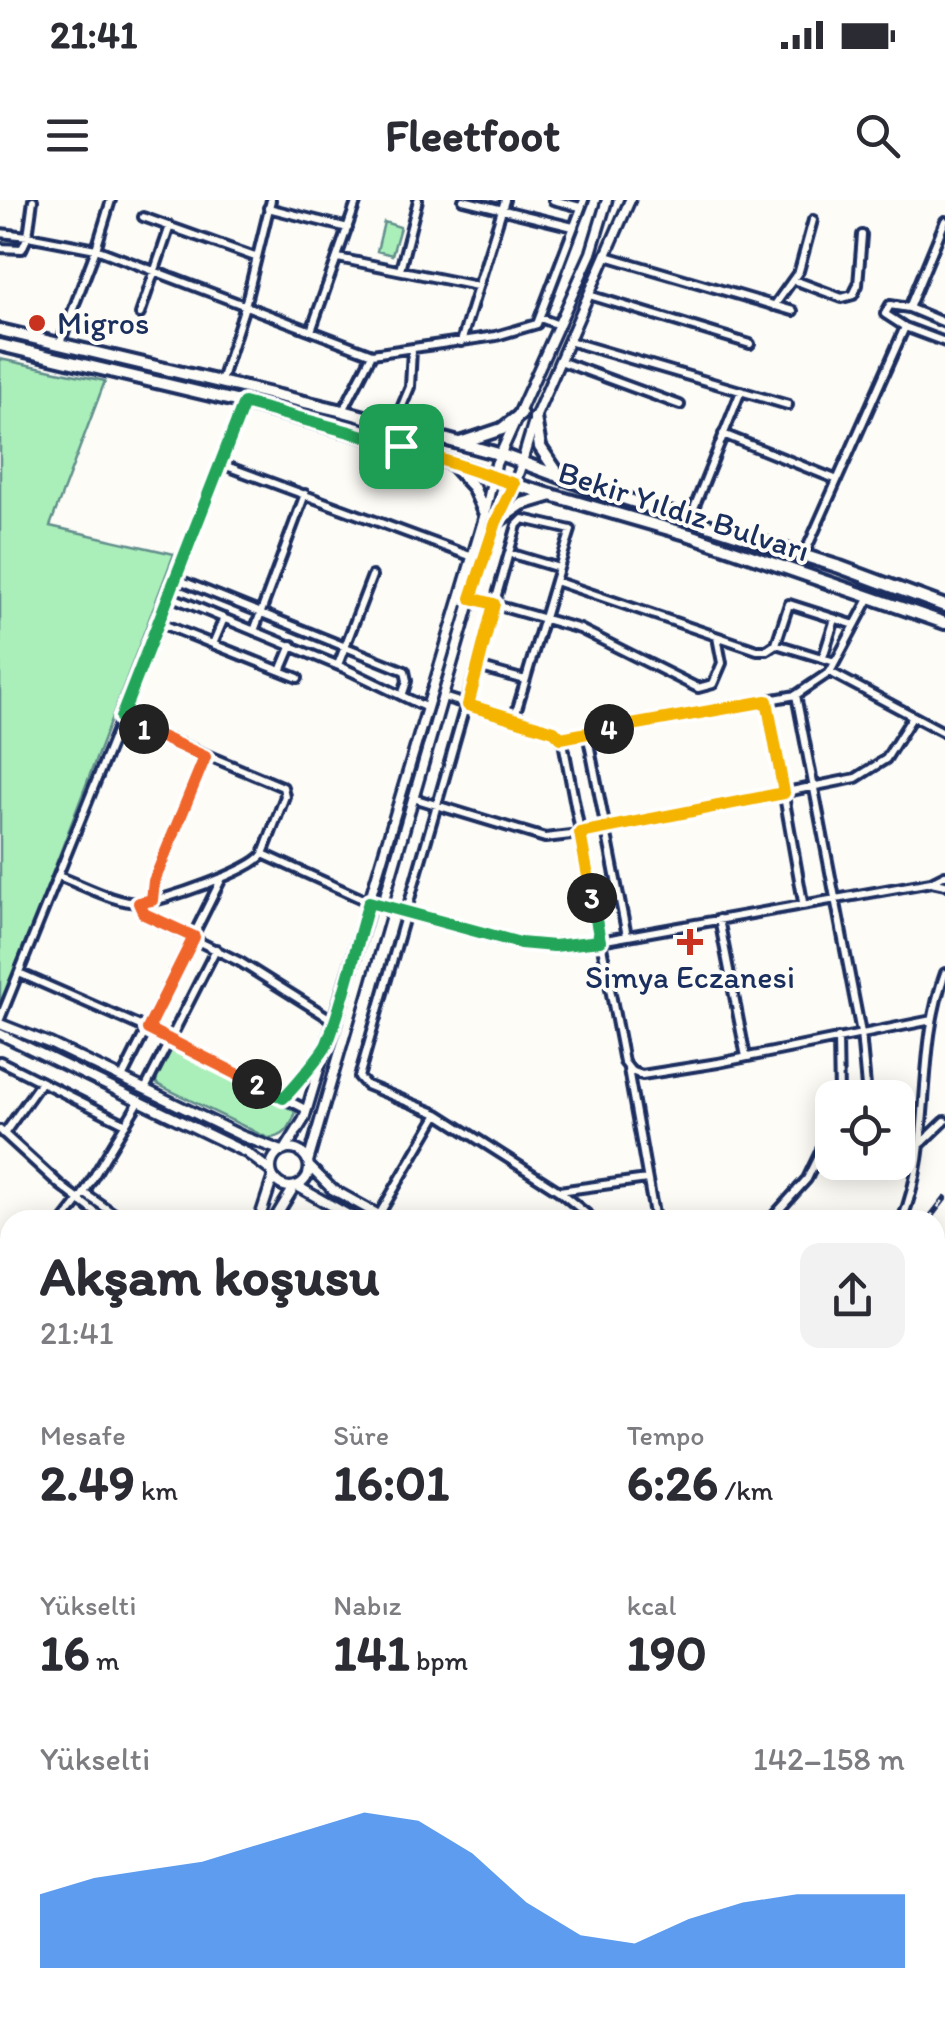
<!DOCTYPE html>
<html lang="tr">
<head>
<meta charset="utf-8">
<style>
	:root { --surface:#fff; --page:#f2f2f3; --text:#2b2b33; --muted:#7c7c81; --accent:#1a73e8 }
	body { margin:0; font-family:Itim,sans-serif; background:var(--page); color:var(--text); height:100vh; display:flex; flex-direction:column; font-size:38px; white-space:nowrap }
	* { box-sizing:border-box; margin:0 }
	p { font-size:32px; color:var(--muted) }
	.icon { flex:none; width:55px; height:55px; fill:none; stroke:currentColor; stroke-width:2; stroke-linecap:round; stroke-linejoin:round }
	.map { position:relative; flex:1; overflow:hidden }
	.panel { position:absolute; left:0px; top:1010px; width:945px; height:812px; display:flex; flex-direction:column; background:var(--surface); border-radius:30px 30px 0 0; box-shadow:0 5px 25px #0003 }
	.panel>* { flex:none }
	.fabs { position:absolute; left:815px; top:880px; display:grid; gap:20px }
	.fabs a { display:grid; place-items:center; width:100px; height:100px; border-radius:20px; background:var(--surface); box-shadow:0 5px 25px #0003; font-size:50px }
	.pin { position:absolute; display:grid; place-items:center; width:85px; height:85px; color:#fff; margin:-42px; border-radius:20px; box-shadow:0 5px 15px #0006 }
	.km { position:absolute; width:50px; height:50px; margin:-25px; border-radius:50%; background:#222; color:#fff; font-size:28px; line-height:50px; text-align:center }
	.round { display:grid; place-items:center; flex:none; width:105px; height:105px; border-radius:20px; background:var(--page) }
	.head { display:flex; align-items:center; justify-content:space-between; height:170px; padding:0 40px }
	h1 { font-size:55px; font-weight:700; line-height:75px }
	.stats { display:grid; grid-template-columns:repeat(3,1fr); gap:15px; height:170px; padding:10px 40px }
	.stats div { display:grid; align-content:center }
	.stats b { font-size:50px; font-weight:700 }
	.stats small { font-size:28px; font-weight:400 }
	.stats p { font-size:28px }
	.chart { height:280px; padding:20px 40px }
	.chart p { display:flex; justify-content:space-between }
	.chart svg { width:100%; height:180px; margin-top:10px; fill:var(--accent); opacity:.7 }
	.status { display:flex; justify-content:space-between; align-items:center; height:70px; padding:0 50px; background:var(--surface); direction:ltr }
	.status svg { height:28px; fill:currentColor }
	header { display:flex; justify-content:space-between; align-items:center; height:130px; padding:0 40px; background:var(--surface); font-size:45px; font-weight:700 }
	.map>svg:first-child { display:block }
</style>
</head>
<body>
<div class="status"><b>21:41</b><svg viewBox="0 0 49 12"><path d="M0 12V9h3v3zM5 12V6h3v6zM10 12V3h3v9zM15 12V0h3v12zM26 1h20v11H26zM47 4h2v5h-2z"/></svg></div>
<header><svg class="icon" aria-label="menu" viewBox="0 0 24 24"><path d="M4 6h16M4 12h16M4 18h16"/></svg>Fleetfoot<svg class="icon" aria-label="search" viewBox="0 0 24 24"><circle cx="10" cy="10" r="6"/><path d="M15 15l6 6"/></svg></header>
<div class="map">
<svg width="945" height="1821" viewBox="0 0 945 1821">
	<rect width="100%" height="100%" fill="#fdfcf7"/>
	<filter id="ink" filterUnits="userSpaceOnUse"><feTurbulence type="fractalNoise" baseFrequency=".01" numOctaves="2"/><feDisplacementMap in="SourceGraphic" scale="20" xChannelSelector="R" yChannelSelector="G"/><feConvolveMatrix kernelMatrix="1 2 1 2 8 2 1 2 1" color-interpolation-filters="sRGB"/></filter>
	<g filter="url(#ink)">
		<path fill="#aaefb9" stroke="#628f8c" stroke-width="2.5" d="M384,22L400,27L392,55L377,51Z
			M0,159L105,181L50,326L174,354L0,811Z
			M171,845L296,912C290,927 286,938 268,938L157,884L154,875Z
			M945,1073V1201L935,1194V1081Z
			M5,1775L10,1778V1812L42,1813L54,1821H0V1777Z
			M935,1796L942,1812V1821H758L777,1812H935Z"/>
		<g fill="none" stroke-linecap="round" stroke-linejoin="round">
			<path stroke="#d0d3d8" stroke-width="10" stroke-dasharray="10 5" stroke-linecap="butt" d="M935,1712L945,1709
				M935,1724L945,1720"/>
			<g stroke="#1b2f5e" stroke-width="14">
				<path id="minor" d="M463,0L573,27
					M553,0L580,7
					M268,8L348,28
					M143,17L255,57
					M0,33L28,36L33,0
					M0,48L22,49L28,36L96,49L372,154L496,136L537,124L584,0
					M606,56L793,111
					M338,58L477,86
					M400,70L418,0
					M794,80L842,98L853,95L858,85L862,35
					M589,95L750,144
					M774,106L799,71L813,20
					M909,108L945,21
					M140,114L170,26
					M540,118L559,125
					M945,123L909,108L890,105L885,114L905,127L945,142
					M311,131L357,0
					M569,141L788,205
					M461,142L505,0
					M60,143L96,49L111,0
					M560,161L680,205
					M221,181L245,106L271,0
					M343,211L372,154
					M394,225L410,187L412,149
					M723,234L835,279
					M221,264L470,356
					M690,318L741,191
					M509,353L559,368
					M804,355L905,127
					M177,379L405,471L407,481L402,496
					M555,381L571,330L523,319L517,325L359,877L366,885L438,914L559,991L647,979
					M170,396L344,468L425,507
					M471,398L580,429L698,488L713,484L722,463L717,437
					M160,423L298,478
					M254,431L305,294
					M213,444L224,418
					M776,444L789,404L855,425
					M823,457L835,419
					M338,465L372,376
					M478,467L525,480
					M281,471L292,445
					M830,472L945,533
					M796,495L861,833L867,898
					M443,497L554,531L563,542L624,862L631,871L642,875L718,863L932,820
					M767,501L803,702
					M121,519L283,587L285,596L263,654
					M514,519L555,381L757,450H767L776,444L835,462
					M587,533L627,736
					M561,538L796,495L830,472L869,399
					M413,598L545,638L571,635L856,578L886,559L913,516
					M58,676C83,685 114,703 141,703C162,702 253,670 263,654L369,702L508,741L542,745L600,741L931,682L945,675
					M931,682L945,685
					M152,700L154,681L205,557
					M139,703L143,714L240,762L334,821
					M719,719L746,857
					M19,773L170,839L307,910
					M0,819L160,423L244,203
					M838,838L839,898
					M0,861L126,924
					M628,869L655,1020
					M122,878L222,678
					M145,889L216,749
					M0,930L60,985L105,1020
					M4,934L41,882
					M922,943L945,921
					M560,992L594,1020
					M84,993L123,1020
					M379,1015L438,914
					M64,1020L79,1001L140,900
					M770,1020L807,979L832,927
					M902,1020C934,941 915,853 945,773
					M935,1062L945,1054
					M0,1093L10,1083
					M0,1174L10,1187
					M935,1201L945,1209
					M935,1337L945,1344
					M0,1373L10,1382
					M0,1444L10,1467
					M0,1466L10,1488
					M10,1576L5,1581L10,1580
					M53,1812L71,1821
					M79,1812L84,1821
					M284,1812L288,1821
					M373,1812L376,1821
					M439,1812L442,1821
					M495,1812L499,1821
					M107,1821L125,1812
					M204,1821L220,1812"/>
			</g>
			<g stroke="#1b2f5e" stroke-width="15">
				<path id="tertiary" d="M0,824L51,844L242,936L282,951
					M0,834L247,953L271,971
					M283,898C299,885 307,867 322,852
					M271 968a19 19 0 1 1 38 0a19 19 0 1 1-38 0Z
					M285,950L304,919L485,314L496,264L591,53L607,0
					M308,962L484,354L519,272L535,218L630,0
					M310,967L332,989L388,1020
					M297,986L357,1020
					M259,1020L273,977
					M274,1020L294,987
					M0,1217L10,1213
					M0,1225L10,1222
					M935,1607L945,1604
					M935,1774L945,1792"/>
			</g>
			<g stroke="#1b2f5e" stroke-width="18">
				<path id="primary" d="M0,130L343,211L502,255L588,287L840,367L945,406
					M0,145L244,203L401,246L513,284L690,335L945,423
					M535,218L540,247L557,272
					M460,243L502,229L521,214
					M452,264L473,287L485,314
					M496,322L522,304L552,295"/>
			</g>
			<g stroke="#1b2f5e" stroke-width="18">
				<path id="trunk" d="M935,1682L945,1686
					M935,1703L945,1699
					M935,1748L945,1744
					M0,1761H8L0,1771
					M935,1788L945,1795
					M631,1821L652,1812
					M661,1821L683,1812
					M686,1821L708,1812
					M717,1821L749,1812"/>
			</g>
			<use href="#minor" stroke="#fdfcf7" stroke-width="6"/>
			<use href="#tertiary" stroke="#fdfcf7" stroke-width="8"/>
			<use href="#primary" stroke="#fdfcf7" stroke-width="10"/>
			<use href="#trunk" stroke="#fdfcf7" stroke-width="10"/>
			<g stroke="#1b2f5e" stroke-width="6">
				<path id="rail" d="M928,1020L945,998
					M177,1821L193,1812"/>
			</g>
			<use href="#rail" stroke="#fdfcf7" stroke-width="2.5" stroke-dasharray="8" stroke-linecap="butt"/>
		</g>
	</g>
	<g fill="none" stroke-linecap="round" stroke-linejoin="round" filter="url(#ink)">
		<g stroke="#fff" stroke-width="20">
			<path id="split-1" d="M144,529L121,518L244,203L401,246"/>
		</g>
		<g stroke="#fff" stroke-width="20">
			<path id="split-2" d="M144,529L205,557L154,681L152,700L139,703L144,714L194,737L148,829L257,884"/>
		</g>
		<g stroke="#fff" stroke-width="20">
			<path id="split-3" d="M257,884L283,898C291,891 323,853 327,844C345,799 355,749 369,702L520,743L554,746L600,741L592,698"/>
		</g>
		<g stroke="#fff" stroke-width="20">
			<path id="split-4" d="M592,698L580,633L784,593L767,501L609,529"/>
		</g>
		<g stroke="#fff" stroke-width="20">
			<path id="split-5" d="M401,246L514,284L496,322L471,398L494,404L468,505L554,531L561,538L609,529"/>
		</g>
		<use href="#split-1" stroke="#22a559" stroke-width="12"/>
		<use href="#split-2" stroke="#f0652b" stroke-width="12"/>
		<use href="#split-3" stroke="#22a559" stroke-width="12"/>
		<use href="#split-4" stroke="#f5b400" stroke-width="12"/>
		<use href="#split-5" stroke="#f5b400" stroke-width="12"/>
	</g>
	<g fill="#c8321e" stroke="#fdfcf7" stroke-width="4">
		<circle cx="37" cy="123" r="10"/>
		<path d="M685 727h10v10h10v10h-10v10h-10v-10h-10v-10h10z"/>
	</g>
	<g text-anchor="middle" stroke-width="8" stroke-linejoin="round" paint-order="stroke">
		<g font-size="32" fill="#1b2f5e" stroke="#fdfcf7" text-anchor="start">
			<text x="57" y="134">Migros</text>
			<text x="690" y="788" text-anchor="middle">Simya Eczanesi</text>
		</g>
		<g font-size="32" fill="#1b2f5e" stroke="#fdfcf7">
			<text transform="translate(684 311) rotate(18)" y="11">Bekir Yıldız Bulvarı</text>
		</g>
	</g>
</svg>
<div class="fabs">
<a><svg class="icon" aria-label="locate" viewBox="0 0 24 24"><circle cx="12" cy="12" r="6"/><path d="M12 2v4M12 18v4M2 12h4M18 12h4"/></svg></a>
</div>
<div class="pin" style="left:401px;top:246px;background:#1e9e55"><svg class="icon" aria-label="arrive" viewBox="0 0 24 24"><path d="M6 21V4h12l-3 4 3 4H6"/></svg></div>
<b class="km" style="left:144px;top:529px">1</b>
<b class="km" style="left:257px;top:884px">2</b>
<b class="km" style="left:592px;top:698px">3</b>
<b class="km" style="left:609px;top:529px">4</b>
<section class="panel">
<div class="head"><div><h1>Akşam koşusu</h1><p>21:41</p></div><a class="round"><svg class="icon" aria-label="share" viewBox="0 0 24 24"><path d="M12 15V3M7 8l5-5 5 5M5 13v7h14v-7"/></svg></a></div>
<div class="stats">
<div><p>Mesafe</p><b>2.49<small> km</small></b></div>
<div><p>Süre</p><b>16:01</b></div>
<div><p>Tempo</p><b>6:26<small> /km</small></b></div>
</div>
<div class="stats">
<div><p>Yükselti</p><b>16<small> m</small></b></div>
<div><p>Nabız</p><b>141<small> bpm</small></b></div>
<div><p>kcal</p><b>190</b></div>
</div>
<div class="chart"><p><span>Yükselti</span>142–158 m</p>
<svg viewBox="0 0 160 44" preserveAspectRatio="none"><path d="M0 44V26L10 22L20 20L30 18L40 14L50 10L60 6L70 8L80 16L90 28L100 36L110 38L120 32L130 28L140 26L150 26L160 26V44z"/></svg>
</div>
</section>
</div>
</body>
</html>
